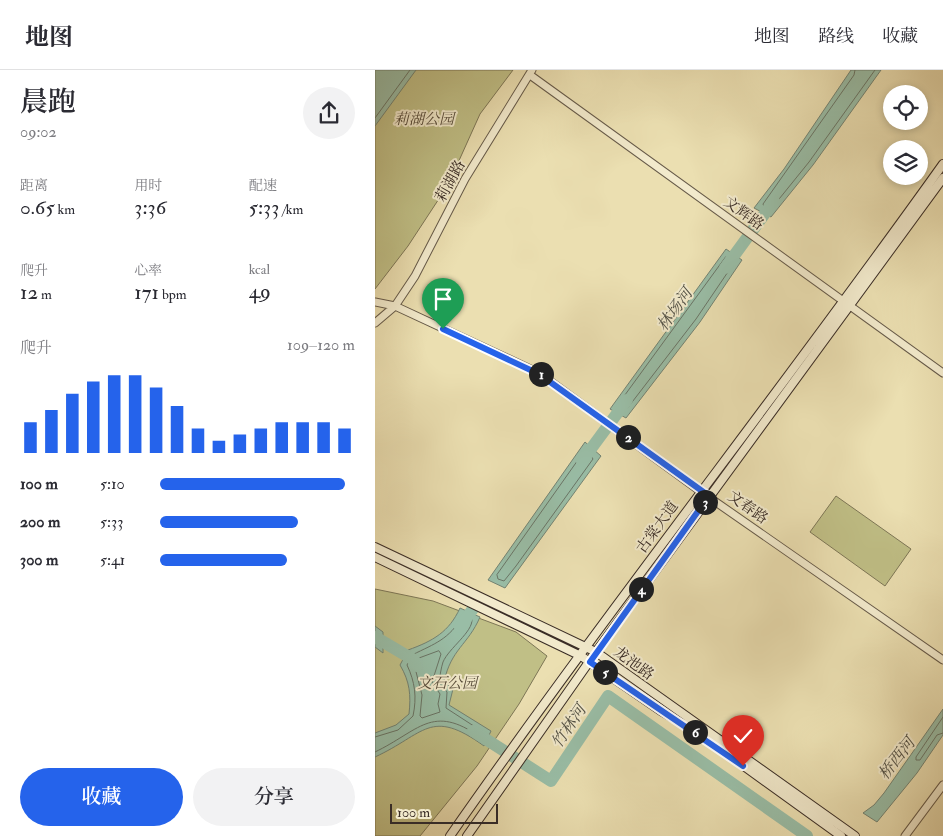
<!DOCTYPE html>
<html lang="zh">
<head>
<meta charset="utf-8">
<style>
	:root { --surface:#fff; --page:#f2f2f3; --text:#2b2b33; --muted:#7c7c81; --line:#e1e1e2; --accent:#2563eb }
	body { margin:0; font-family:"IM FELL Double Pica","Noto Serif SC",serif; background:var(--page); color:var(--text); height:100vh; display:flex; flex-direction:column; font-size:19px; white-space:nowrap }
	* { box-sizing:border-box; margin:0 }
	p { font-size:16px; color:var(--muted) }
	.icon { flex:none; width:28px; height:28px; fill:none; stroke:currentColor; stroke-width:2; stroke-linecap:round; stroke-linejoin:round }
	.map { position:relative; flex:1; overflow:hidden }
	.drawer { display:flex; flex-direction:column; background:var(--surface); width:375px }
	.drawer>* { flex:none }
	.tools { position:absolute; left:508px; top:15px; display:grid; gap:10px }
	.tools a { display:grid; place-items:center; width:45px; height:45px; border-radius:50%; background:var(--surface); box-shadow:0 2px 8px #0003; font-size:25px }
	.scale { position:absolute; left:15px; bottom:12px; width:108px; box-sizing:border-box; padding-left:5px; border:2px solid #3a2d26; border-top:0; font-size:14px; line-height:18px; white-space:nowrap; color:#3a2d26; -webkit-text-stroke:4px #f2eacc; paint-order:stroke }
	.pin { position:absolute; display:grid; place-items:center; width:42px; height:42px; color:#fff; margin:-51px -21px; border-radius:50% 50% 50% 0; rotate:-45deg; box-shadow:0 0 5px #0007 }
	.pin .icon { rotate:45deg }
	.km { position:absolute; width:25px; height:25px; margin:-12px; border-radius:50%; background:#222; color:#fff; font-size:14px; line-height:25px; text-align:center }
	.round { display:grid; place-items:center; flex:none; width:52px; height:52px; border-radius:26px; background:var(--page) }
	.overview { display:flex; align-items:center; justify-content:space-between; height:85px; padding:0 20px }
	h1 { font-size:28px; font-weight:600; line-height:38px }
	.stats { display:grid; grid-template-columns:repeat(3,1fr); gap:8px; height:85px; padding:5px 20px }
	.stats div { display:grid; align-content:center }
	.stats b { font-size:21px; font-weight:600 }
	.stats small { font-size:14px; font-weight:400 }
	.stats p { font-size:14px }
	.chart { height:140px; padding:10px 20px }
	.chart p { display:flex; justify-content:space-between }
	.chart svg { width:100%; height:90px; margin-top:5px; stroke:var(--accent); stroke-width:6 }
	.action { display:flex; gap:10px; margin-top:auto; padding:10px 20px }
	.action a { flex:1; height:58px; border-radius:30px; background:var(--accent); color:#fff; font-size:20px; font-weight:600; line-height:58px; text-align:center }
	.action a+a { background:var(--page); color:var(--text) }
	ul { padding:0 20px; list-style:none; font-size:16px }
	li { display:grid; grid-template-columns:80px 60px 1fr; align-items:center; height:38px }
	li i { height:12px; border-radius:6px; background:var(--accent) }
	header { display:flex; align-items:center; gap:30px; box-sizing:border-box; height:70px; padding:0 25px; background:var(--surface); border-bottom:1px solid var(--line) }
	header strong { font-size:24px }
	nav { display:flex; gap:28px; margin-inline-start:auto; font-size:18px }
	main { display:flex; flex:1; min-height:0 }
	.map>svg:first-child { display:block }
</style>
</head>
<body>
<header>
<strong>地图</strong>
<nav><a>地图</a><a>路线</a><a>收藏</a></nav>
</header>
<main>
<section class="drawer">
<div class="overview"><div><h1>晨跑</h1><p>09:02</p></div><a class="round"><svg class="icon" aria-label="share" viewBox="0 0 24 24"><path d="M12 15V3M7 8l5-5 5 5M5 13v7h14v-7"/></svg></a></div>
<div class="stats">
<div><p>距离</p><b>0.65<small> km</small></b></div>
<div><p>用时</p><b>3:36</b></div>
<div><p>配速</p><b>5:33<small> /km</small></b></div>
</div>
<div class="stats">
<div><p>爬升</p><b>12<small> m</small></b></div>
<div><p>心率</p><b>171<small> bpm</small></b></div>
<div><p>kcal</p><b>49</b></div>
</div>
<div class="chart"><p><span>爬升</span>109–120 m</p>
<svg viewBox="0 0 160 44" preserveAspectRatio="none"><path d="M5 44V29M15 44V23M25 44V15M35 44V9M45 44V6M55 44V6M65 44V12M75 44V21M85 44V32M95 44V38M105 44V35M115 44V32M125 44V29M135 44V29M145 44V29M155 44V32"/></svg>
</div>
<ul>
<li><b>100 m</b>5:10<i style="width:95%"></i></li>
<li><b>200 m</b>5:33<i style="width:71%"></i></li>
<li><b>300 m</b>5:41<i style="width:65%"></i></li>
</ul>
<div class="action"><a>收藏</a><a>分享</a></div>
</section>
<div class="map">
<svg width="568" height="766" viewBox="0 0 568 766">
	<rect width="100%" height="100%" fill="#ebdfb1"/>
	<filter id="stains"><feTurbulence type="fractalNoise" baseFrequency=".004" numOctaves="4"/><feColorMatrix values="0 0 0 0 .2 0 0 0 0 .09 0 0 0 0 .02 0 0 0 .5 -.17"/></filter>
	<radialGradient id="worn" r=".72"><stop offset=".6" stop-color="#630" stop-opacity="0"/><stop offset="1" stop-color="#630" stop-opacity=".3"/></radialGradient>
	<path fill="#c0bf86" stroke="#7d7656" d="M0,0H138L105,44L73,115L33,176L0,219Z
		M461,426L536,479L510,516L435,462Z
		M0,519L58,531L141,562L172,586L144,634L102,696L45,766H0Z"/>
	<path fill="#99bda6" stroke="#738373" d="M0,0H41L0,56Z
		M476,0H506L438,95L396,147L379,138L409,99Z
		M351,179L367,190L325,252L251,348L235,339Z
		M210,372L226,386L130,518L113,510Z
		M85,538L105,547C93,575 76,579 69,612L78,619L74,635L116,661L109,676C55,637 50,664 0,687V663L21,655L34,644C36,625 35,612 25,595L33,580C58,571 74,562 85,538Z
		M0,556L8,562V583L0,577Z
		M568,639V665L542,703L502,752L488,743L499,735L509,723Z"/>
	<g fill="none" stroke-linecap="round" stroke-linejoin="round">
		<path stroke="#6a7566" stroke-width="1" d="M480,0L479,5L388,134L389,137L396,139L434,92L500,0
			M0,48L35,0
			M351,187L358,190L359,193L321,249L251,340L244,338L243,335Z
			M209,382H213L218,389L141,496L129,511L123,509L122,505Z
			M64,581L66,584L57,612L65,624L63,634L65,642L47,648L45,646L47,625L39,594L42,589Z
			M568,647L541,687V690H545L562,665L568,663
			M0,667L23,660L38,646C42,627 40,612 32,595L37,585C61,573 73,570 88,546L97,549C98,562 74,578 68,592C66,598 65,606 64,612L72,622L71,638L108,662V666L105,667C57,633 44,661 0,682"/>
		<path stroke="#99bda6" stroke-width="12" d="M350,198L399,131
			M207,391L252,330
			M85,557L100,536
			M0,567L39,590L42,596
			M98,661L176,711L233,626L432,766"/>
		<g stroke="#665a49" stroke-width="9">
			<path id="tertiary" d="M155,5L568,303
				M0,232L20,236L164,303L325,421L568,590
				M0,253L20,236L40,206L90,109L157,0
				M530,766L568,715"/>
		</g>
		<g stroke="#3a2d26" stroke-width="10">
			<path id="secondary" d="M0,477L221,582L480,766
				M0,487L206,586L286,641L319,660L466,766
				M75,766C234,538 407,320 568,94
				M92,766L221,582L568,108"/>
		</g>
		<use href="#tertiary" stroke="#f2eacc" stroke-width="7"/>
		<use href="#secondary" stroke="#f2eacc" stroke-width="8"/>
	</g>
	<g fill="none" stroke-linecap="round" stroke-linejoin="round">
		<g stroke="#fff" stroke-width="10">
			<path id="route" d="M68,259L164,304L334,426L215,592L368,696"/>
		</g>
		<use href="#route" stroke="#2563eb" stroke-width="6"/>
	</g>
	<g text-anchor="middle" stroke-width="4" stroke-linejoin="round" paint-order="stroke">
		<g font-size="15" font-style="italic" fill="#554a39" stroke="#f2eacc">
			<text x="49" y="54">莉湖公园</text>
			<text x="72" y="618">文石公园</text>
		</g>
		<g font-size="15" fill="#3a2d26" stroke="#f2eacc">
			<text transform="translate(75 111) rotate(-61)" y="5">莉湖路</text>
			<text transform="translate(369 143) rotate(36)" y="5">文辉路</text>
			<text transform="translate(373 437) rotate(35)" y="5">文春路</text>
			<text transform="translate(282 457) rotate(-54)" y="5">古棠大道</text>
			<text transform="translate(259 593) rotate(36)" y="5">龙池路</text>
		</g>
		<g font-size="16" font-style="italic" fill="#525146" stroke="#f2eacc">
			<text transform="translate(299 239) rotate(-54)" y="6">林场河</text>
			<text transform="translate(193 656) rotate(-56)" y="6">竹林河</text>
			<text transform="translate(521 688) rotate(-52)" y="6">桥西河</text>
		</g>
	</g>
	<rect width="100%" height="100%" filter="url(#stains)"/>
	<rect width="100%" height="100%" fill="url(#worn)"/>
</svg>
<div class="tools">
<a><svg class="icon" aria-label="locate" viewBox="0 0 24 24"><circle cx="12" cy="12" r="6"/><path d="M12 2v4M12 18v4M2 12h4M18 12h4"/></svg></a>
<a><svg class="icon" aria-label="layers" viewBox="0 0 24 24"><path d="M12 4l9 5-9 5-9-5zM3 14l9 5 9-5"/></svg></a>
</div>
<div class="scale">100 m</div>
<div class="pin" style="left:68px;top:259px;background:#1e9e55"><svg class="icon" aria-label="arrive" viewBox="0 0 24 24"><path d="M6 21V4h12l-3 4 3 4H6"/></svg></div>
<div class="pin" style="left:368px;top:696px;background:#d93025"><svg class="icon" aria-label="check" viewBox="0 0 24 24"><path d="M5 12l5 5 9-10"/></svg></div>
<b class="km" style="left:166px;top:304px">1</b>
<b class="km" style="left:253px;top:367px">2</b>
<b class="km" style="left:330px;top:432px">3</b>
<b class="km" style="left:266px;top:519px">4</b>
<b class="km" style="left:230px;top:602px">5</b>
<b class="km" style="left:320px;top:662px">6</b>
</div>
</main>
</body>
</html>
